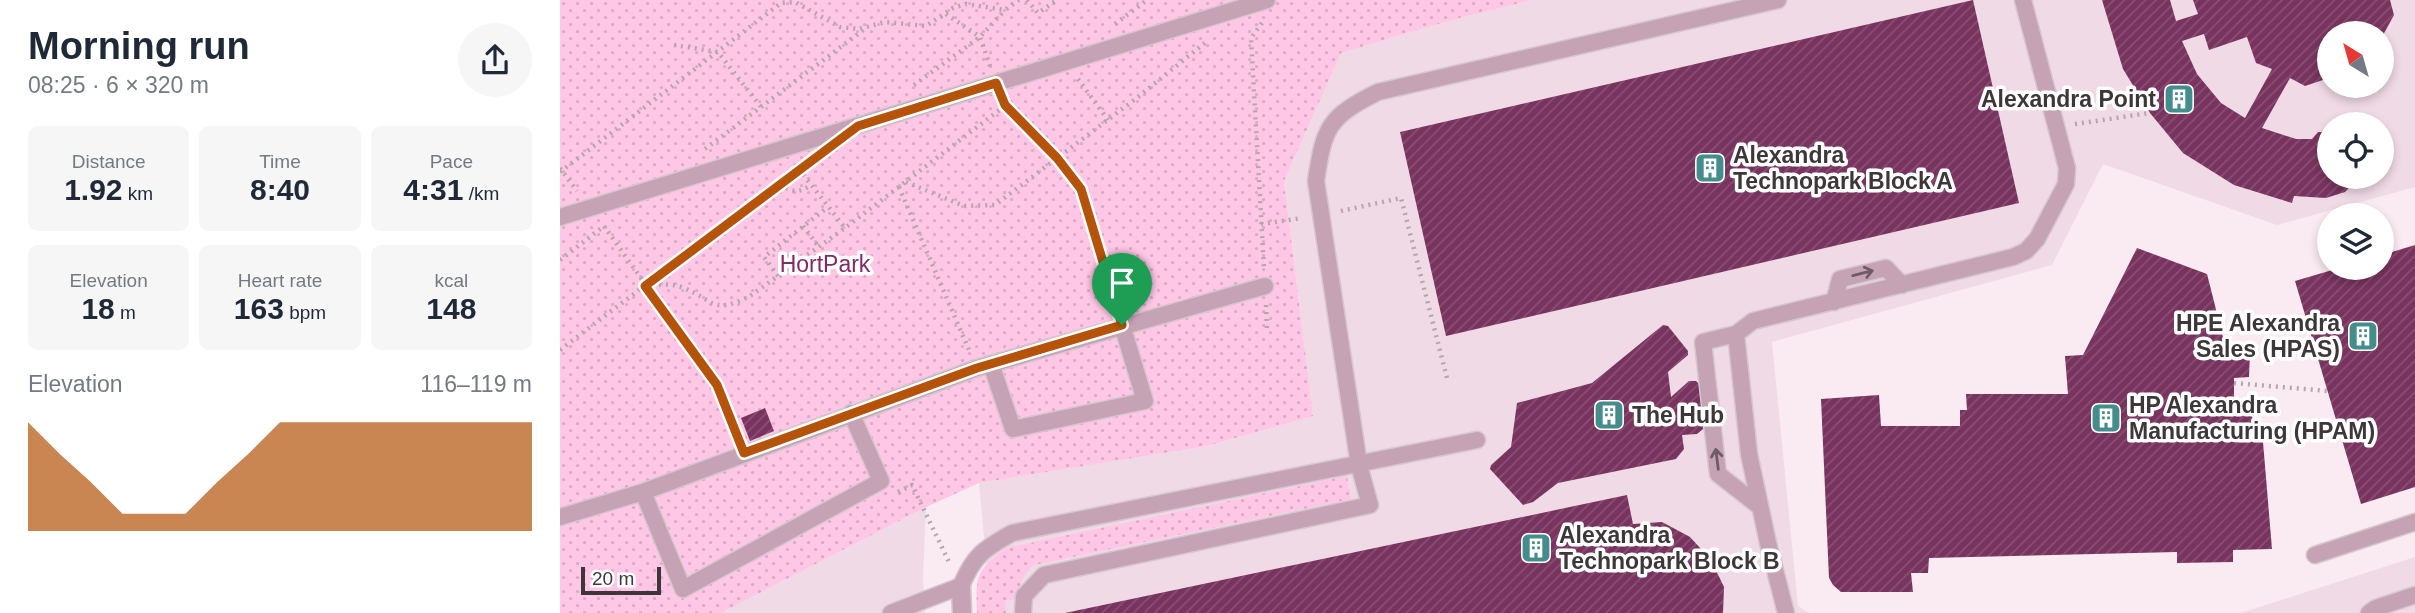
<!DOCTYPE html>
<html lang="en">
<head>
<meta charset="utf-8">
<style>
	:root { --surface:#fff; --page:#f6f6f7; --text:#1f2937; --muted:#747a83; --accent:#b45309 }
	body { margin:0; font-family:Helvetica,sans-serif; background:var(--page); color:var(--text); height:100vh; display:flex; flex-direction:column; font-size:26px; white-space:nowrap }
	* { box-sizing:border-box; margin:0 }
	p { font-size:23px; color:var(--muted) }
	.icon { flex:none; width:38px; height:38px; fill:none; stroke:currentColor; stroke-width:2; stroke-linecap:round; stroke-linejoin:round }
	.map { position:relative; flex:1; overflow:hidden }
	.details { display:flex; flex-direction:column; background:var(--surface); width:560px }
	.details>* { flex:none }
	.needle { width:46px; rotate:323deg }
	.fabs { position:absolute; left:1757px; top:21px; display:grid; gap:14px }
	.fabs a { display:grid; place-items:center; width:77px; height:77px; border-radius:50%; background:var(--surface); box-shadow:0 4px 10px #0003; font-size:35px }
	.scale { position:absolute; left:21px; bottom:18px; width:80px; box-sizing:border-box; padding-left:7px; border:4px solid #3d373a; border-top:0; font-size:19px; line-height:24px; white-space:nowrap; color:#3d373a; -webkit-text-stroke:5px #fff; paint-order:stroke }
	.pin { position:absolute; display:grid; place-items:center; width:60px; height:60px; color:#fff; margin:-72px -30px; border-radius:50% 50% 50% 0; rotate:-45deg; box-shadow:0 0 7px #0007 }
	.pin .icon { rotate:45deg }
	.round { display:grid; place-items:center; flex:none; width:74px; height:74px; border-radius:37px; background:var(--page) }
	.headline { display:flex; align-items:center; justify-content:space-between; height:119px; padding:0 28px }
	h1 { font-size:38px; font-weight:800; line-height:52px }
	.metrics { display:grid; grid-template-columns:repeat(3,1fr); gap:10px; height:119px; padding:7px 28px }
	.metrics div { display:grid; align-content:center; border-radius:10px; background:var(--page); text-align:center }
	.metrics b { font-size:30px; font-weight:800 }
	.metrics small { font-size:19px; font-weight:400 }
	.metrics p { font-size:19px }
	.chart { height:196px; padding:14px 28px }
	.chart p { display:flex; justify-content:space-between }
	.chart svg { width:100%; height:126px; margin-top:7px; fill:var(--accent); opacity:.7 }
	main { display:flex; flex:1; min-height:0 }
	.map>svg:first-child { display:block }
</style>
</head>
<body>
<main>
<section class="details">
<div class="headline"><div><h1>Morning run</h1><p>08:25 · 6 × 320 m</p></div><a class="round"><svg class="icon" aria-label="share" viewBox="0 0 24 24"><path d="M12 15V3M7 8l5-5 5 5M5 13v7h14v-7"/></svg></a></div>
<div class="metrics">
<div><p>Distance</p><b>1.92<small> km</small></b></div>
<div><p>Time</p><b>8:40</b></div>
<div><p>Pace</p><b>4:31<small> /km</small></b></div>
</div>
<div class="metrics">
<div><p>Elevation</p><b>18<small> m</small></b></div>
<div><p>Heart rate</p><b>163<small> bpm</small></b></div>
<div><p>kcal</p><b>148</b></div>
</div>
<div class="chart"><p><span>Elevation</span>116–119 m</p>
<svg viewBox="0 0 160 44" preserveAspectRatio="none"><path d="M0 44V6L10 17L20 27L30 38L40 38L50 38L60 27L70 17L80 6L90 6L100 6L110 6L120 6L130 6L140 6L150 6L160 6V44z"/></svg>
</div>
</section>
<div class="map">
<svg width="1855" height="613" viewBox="0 0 1855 613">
	<defs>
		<pattern id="green-dots" width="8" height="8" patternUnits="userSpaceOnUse" patternTransform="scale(1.75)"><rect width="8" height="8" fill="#ffc6e5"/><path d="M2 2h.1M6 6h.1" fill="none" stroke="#dbabc5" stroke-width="1.8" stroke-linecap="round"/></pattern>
		<pattern id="building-hatch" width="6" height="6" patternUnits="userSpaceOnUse" patternTransform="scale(1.75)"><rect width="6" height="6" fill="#79335f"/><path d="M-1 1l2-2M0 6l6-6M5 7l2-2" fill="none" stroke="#885073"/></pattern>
	</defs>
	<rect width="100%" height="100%" fill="#faebf3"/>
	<path fill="#f0dae5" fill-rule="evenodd" d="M972,0H1855V187L1717,225L1543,164L1492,265L1212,342L1238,606L1249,613H431L419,483L647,446L753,416L724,181L781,53L892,20ZM1769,33H1822V86H1769ZM1769,124H1822V177H1769Z
		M366,507L363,578L365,613H161Z
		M1855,557V613H1681Z"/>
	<path fill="url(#green-dots)" d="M0,0H972L892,20L781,53L724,181L753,416L647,446L419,483L366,507L161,613H0Z
		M787,476L791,499L474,565C462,576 459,582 461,598L445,601L446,613H417C416,576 415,571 446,548Z"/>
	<path fill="url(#building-hatch)" fill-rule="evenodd" d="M1413,0L1459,203L886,336L840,132Z
		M1542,0H1610L1616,21L1638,14L1633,0H1830L1834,15L1822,37V33H1769V78L1745,86L1730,78L1702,128L1736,139H1752L1758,132H1769V177H1799L1785,192L1766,198L1734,196L1732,203L1674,185L1623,153L1590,113L1563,69ZM1644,34L1649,50L1687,37L1696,63L1712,69L1685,118L1661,103L1637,74L1622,41Z
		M1855,245V487L1801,504L1735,281L1779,268H1822V255Z
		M1577,248L1647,274L1665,345H1677V351H1690L1689,377L1674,378V407H1692L1693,442H1703L1712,549L1673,550V562L1617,563V552L1369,558L1368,573H1351L1353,592H1281L1273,585L1269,578L1261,399L1319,395L1321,426H1400V410H1407L1406,394H1508L1505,356L1523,355Z
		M1103,325L1108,326L1128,351V355L1108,372L1111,397L1129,381H1136L1140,385L1143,429L1137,434L1122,435L1124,449L1116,459L998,483L973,502L963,505L930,469L931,465L951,447L957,403L1032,383Z
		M205,408L214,431L190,441L181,418Z
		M1067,495L1073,524L1102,522L1130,537L1151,560L1164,587L1163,613H505Z"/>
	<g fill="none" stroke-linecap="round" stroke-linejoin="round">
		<g stroke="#d4c7ce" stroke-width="19">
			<path id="lane" d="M0,217L707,0
				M1274,302L1280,279L1326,268L1342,285
				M1176,334L1189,454L1208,543L1226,613
				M431,364L453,429L585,401L562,325
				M83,492L123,589L321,481L291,413
				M1200,507L1158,474L1143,342L1176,334L1193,321L1453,257L1466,251L1477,239L1506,184L1507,168L1463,0
				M0,517L83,492L417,368L705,286
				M1755,555L1855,522
				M331,613L401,586C414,555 424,549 452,533L917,440
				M463,613L464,596L484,575L810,505L799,465L756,181C764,127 768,117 818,92L1218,0
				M1809,613L1816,608L1855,595"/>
		</g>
		<g stroke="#d4c7ce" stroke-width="21">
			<path id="street" d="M401,586L402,613"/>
		</g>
		<path stroke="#b3a7ad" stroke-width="4.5" stroke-dasharray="2 5" stroke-linecap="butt" d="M467,0L478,13L497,0
			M386,14L420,37L430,66
			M702,23L691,38L704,269
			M555,24L587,0
			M114,45L158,52L201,107
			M518,79L548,120
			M354,85L420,37L445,10
			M445,104L497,158L521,189L557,308
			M1515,124L1590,113
			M145,149L306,28
			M0,168L17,191
			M239,169L285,228
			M0,172L221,3L235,2L280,27L299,29L325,22L366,26L393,8L406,4L445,10L459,0
			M346,182L404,206L435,205L578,97L646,42
			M220,184C232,192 238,194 251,185
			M339,187L409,350
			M781,211L841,198L887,378
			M701,224L742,218
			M44,226L157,385L177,436
			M243,226L259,247
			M0,260L44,226
			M218,276L204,257L268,207
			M85,286C98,284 112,283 124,288C155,301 153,315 190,296L285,228L450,102
			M706,305L707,332
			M0,350L242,166
			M1674,383L1768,391
			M338,492L352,485L390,564"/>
		<use href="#lane" stroke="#c6a2b5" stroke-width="16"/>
		<use href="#street" stroke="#c6a2b5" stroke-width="18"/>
	</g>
	<defs><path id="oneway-shaft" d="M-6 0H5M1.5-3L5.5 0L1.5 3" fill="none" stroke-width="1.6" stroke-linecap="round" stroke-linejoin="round" transform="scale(1.75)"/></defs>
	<g stroke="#6d5c65">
		<use href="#oneway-shaft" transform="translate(1303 273) rotate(-14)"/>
		<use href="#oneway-shaft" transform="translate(1157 459) rotate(-97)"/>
	</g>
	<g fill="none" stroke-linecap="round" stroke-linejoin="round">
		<g stroke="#fff" stroke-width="14">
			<path id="route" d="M436,83L445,105L497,158L521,189L562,325L417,368L184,453L157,385L85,286L298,126Z"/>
		</g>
		<use href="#route" stroke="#b45309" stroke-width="9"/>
	</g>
	<defs>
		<g id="building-square" transform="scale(1.575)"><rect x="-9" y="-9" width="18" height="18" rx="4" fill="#458d8c" stroke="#fff"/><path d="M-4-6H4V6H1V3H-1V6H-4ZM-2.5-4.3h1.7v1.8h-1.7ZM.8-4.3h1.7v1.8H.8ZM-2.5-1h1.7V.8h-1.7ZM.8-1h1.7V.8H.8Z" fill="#fff"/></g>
	</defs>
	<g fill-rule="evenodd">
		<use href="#building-square" x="1619" y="99"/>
		<use href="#building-square" x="1150" y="168"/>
		<use href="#building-square" x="1803" y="336"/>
		<use href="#building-square" x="1049" y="415"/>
		<use href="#building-square" x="1546" y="418"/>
		<use href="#building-square" x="976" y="548"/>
	</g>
	<g text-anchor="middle" stroke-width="7" stroke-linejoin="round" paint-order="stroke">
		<g font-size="23" font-weight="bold" fill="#3d373a" stroke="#fff" text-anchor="start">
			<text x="1596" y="107" text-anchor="end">Alexandra Point</text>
			<text x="1173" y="163">Alexandra<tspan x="1173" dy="26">Technopark Block A</tspan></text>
			<text x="1780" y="331" text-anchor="end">HPE Alexandra<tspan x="1780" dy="26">Sales (HPAS)</tspan></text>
			<text x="1569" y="413">HP Alexandra<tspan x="1569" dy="26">Manufacturing (HPAM)</tspan></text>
			<text x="1072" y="423">The Hub</text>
			<text x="999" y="543">Alexandra<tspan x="999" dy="26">Technopark Block B</tspan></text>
		</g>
		<g font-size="23" fill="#852964" stroke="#fff">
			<text x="265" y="272">HortPark</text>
		</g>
	</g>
</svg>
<div class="fabs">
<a><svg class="needle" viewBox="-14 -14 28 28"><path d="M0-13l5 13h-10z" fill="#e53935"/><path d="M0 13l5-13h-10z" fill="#747a83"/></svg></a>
<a><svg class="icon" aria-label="locate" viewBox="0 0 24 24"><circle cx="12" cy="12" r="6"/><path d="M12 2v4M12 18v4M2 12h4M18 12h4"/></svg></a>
<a><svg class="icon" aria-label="layers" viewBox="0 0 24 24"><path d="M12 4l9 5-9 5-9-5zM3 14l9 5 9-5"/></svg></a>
</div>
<div class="scale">20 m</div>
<div class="pin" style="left:562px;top:325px;background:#1e9e55"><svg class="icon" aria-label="arrive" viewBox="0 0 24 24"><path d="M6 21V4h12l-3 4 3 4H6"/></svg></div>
</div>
</main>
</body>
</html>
